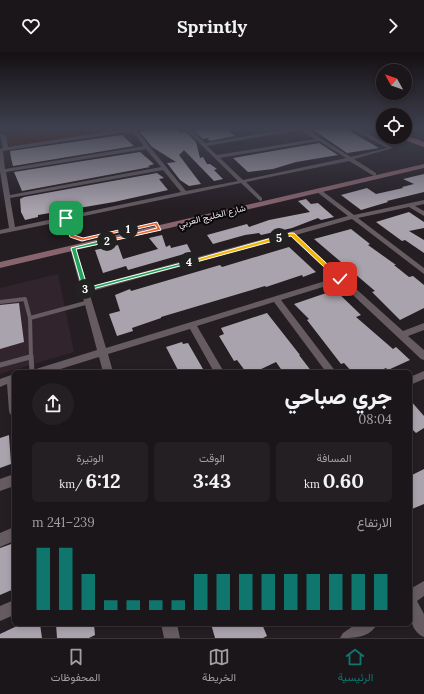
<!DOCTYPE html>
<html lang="ar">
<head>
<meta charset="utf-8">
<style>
	:root { --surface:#1b161a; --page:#241f23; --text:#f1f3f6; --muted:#a09fa2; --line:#393539; --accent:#0f766e }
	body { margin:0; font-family:Lora,Vazirmatn,serif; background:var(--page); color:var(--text); direction:rtl; height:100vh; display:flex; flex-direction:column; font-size:15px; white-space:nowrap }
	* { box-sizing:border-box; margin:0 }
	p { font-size:13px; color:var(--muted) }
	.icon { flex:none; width:22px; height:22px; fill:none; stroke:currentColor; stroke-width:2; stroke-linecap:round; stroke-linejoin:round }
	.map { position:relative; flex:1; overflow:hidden; direction:ltr }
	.side { position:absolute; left:12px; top:318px; width:400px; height:256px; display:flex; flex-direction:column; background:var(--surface); border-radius:6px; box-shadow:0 2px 6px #0003,0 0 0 1px var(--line); direction:rtl }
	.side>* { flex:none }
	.needle { width:26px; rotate:310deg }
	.tools { position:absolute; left:376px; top:12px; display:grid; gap:8px }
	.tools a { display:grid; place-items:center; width:36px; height:36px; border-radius:50%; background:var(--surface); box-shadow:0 2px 6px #0003,0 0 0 1px var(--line); font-size:20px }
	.pin { position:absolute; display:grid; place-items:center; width:34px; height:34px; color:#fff; margin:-17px; border-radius:8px; box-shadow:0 2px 6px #0006 }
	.km { position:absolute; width:20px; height:20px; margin:-10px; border-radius:50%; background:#222; color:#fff; font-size:11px; line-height:20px; text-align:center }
	.round { display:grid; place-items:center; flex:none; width:42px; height:42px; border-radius:21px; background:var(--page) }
	.headline { display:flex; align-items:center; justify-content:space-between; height:68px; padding:0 20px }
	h1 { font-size:22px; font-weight:800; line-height:30px }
	.metrics { display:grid; grid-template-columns:repeat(3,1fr); gap:6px; height:68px; padding:4px 20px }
	.metrics div { display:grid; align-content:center; border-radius:6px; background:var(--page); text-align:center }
	.metrics b { font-size:20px; font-weight:800 }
	.metrics small { font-size:11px; font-weight:400 }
	.metrics p { font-size:11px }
	.chart { height:112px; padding:8px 20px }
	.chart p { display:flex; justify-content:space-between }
	.chart svg { width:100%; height:72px; margin-top:4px; stroke:var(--accent); stroke-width:6 }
	header { display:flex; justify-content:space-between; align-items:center; height:52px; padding:0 20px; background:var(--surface); font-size:18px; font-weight:800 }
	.tab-bar { display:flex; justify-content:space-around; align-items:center; height:56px; border-top:1px solid var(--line); background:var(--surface); font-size:11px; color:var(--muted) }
	.tab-bar a { display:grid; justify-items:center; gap:2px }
	.tab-bar .current { color:var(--accent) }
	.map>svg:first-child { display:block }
</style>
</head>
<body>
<header><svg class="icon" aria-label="forward" viewBox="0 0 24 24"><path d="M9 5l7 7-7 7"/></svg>Sprintly<svg class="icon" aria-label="heart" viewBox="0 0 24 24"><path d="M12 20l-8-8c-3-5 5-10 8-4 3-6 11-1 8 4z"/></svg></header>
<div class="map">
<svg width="424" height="586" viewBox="0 0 424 586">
	<rect width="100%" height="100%" fill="#241d22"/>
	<path fill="#32242d" d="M58,222L74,300L0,322V236Z"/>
	<path fill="#4d1603" d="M35,77H128L11,95L6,82Z"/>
	<path fill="#a9a3ad" d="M151,77H177L180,81L186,80L196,90L200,106L203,105L207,112H210L217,117L214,118L223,127L214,129L184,98L179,103L201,132L189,134L180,128L167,111L176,110L152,95L140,80Z
		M226,77L235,84L210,89L207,86L203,87L193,78Z
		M312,77H346L379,96L347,101Z
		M122,83L134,94L13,114L11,106L10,99Z
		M319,91L338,103L296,110L273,117L248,120L233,106Z
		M140,100L154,112L148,114L150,115L22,139L14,120Z
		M157,121L164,126L159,127L168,138L114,150L38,163V165L25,168L21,160L20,147L24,145Z
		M424,122V140L387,149L388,150L361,158L341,143L367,136L376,142L403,136L402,135L414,132L403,127Z
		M306,147L311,152L318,151L334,165L321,168L318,166L292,176L261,183L259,181L245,183L213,192L207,183L247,172L249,175L269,168L310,160L298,149Z
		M409,160L424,170V176L409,179L424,188V201L405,188L402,189L376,170Z
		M351,177L370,192L368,193L396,213H394L409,225L413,224L424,233V256L400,268L372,240L375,239L314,187Z
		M162,183L166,195L170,193L171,196L187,192L191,200L128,218L126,214L103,221L95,198L118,193L123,207L158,197L149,186Z
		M289,195L316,220L303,225L302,223L266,235L265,234L161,265V266L132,276L133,279L117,284L109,262L120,259L115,243L130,237L131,239L220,213L222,215Z
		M335,238L361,263L356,265L393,297L396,295L410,308L388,318L386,316L377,320H352L344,311L341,312L307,268L309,267L294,252Z
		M19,251L24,290L0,297V253Z
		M267,261L300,303H299L312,320H283L276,310L255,320H246L237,308L234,309L219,284L224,282L221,276Z
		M182,290L183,292L188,291L203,317L196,320H179L166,295Z
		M410,348L424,364V376L416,381L410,375Z
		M9,383L11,412L0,416V386Z
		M424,417V452L412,457L410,454V424Z
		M14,491V537L0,543V496Z
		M17,572H40L42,586H0V582L17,574Z
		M56,572H94L95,583L89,586H57Z
		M211,572H262L267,584L263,586H215Z"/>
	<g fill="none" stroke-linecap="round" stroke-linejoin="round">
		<path stroke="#655b61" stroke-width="4" d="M0,250L25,247L30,266L89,250
			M30,266L31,305"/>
		<path stroke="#655b61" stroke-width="5" d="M31,304L32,320
			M0,313L30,305"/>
		<path fill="#655b61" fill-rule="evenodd" d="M125,77H138L136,78L186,139L238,129L185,77H190L205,91L289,77H306L351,105L387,96L353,77H359L393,96L354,107L376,121V123L374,124L349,109L246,130L262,146V148L260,149L241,131L70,167L74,183L85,188L82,190L69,185L64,169L0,182V178L9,176L0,119V97L3,96L0,82L6,84L8,95ZM300,78L315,87L217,103L207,94ZM132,79L144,94L5,117L3,99ZM319,89L346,106L243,128L220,106ZM146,97L161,115L10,143L6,120ZM163,118L181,140L15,175L10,146Z
			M405,77H410L405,79Z
			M317,138H321L354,163L424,148V152L415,154L424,159V164L409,155L358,166L424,216V222L352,167L296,183L403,279L424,271V278L408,284L424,298V308L421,307L339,230L281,248L336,320H326L274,250L197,274L224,320H214L190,277L108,302L113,320H103L99,305L51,320H34L36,317L97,298L70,196L71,195H75L76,196L88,235L348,164L317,140ZM290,184L335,226L106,296L89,240Z
			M424,319V327L410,333V325Z
			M14,322V364L10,362L9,359L7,332L0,335V327Z
			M14,422V434L0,439V427Z
			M14,475V489L0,495V481Z
			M424,529V544L417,549L424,562V585C406,577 410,552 410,537Z
			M14,548V563L0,569V554Z
			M161,572H177L180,586H164Z
			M356,572H377C370,586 354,586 340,586L343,581Z"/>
		<path fill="#88646d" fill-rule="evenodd" d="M424,112V116L0,216V210Z"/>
		<path fill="#aa6c79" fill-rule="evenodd" d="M405,83L424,90V95L402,87L401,85H405Z"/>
	</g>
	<linearGradient id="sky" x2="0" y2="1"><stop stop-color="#141013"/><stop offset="0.48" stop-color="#3f404f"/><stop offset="1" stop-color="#3f404f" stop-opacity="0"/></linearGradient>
	<rect width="424" height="159" fill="url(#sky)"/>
	<path fill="#f0652b" stroke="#fff" d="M64,165L68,166L74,183L83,186L128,176L131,177L82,189L70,185Z"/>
	<path fill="#f0652b" stroke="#fff" d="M157,170L161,178L107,190L105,189L157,176L155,173L128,179L126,177Z"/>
	<path fill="#22a559" stroke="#fff" d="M107,187L109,190L76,197L88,237L83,238L71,196Z"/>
	<path fill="#22a559" stroke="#fff" d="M189,209L191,211L85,239L82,237Z"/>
	<path fill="#f5b400" stroke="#fff" d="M279,184L281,187L189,212L186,210Z"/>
	<path fill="#f5b400" stroke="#fff" d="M290,181H294L342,226V228H338L291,184L279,187L277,186Z"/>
	<g text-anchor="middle" stroke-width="4" stroke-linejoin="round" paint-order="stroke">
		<g font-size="9" fill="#eee9ec" stroke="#0b080a">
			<text transform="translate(212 164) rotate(-14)" y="3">شارع الخليج العربي</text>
		</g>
	</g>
</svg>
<div class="tools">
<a><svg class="needle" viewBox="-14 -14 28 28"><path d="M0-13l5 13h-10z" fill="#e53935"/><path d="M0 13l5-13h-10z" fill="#a09fa2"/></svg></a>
<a><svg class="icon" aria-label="locate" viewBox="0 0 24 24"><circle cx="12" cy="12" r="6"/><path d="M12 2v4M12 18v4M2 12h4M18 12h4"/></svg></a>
</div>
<div class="pin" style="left:66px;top:166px;background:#1e9e55"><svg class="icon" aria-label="arrive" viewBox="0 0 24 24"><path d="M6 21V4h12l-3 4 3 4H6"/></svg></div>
<div class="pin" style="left:340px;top:227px;background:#d93025"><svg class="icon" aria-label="check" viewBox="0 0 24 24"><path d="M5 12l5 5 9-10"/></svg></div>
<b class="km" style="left:128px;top:177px">1</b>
<b class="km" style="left:107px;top:189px">2</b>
<b class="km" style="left:85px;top:237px">3</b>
<b class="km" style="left:189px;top:210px">4</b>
<b class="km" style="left:279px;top:186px">5</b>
<section class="side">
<div class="headline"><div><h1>جري صباحي</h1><p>08:04</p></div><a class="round"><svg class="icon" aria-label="share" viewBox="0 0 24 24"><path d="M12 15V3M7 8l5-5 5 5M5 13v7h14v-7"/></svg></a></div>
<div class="metrics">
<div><p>المسافة</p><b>0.60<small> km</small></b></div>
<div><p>الوقت</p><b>3:43</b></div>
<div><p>الوتيرة</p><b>6:12<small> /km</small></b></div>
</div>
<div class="chart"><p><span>الارتفاع</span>239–241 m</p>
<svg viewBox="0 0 160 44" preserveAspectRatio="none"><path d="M5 44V6M15 44V6M25 44V22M35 44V38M45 44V38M55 44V38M65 44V38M75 44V22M85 44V22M95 44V22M105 44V22M115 44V22M125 44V22M135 44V22M145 44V22M155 44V22"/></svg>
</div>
</section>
</div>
<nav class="tab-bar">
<a class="current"><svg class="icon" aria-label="home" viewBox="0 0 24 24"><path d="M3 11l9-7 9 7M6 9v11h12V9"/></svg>الرئيسية</a>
<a><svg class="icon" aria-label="map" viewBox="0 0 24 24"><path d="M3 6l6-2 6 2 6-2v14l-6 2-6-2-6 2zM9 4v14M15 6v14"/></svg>الخريطة</a>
<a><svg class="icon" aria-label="saved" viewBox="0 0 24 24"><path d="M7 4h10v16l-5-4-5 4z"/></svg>المحفوظات</a>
</nav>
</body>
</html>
